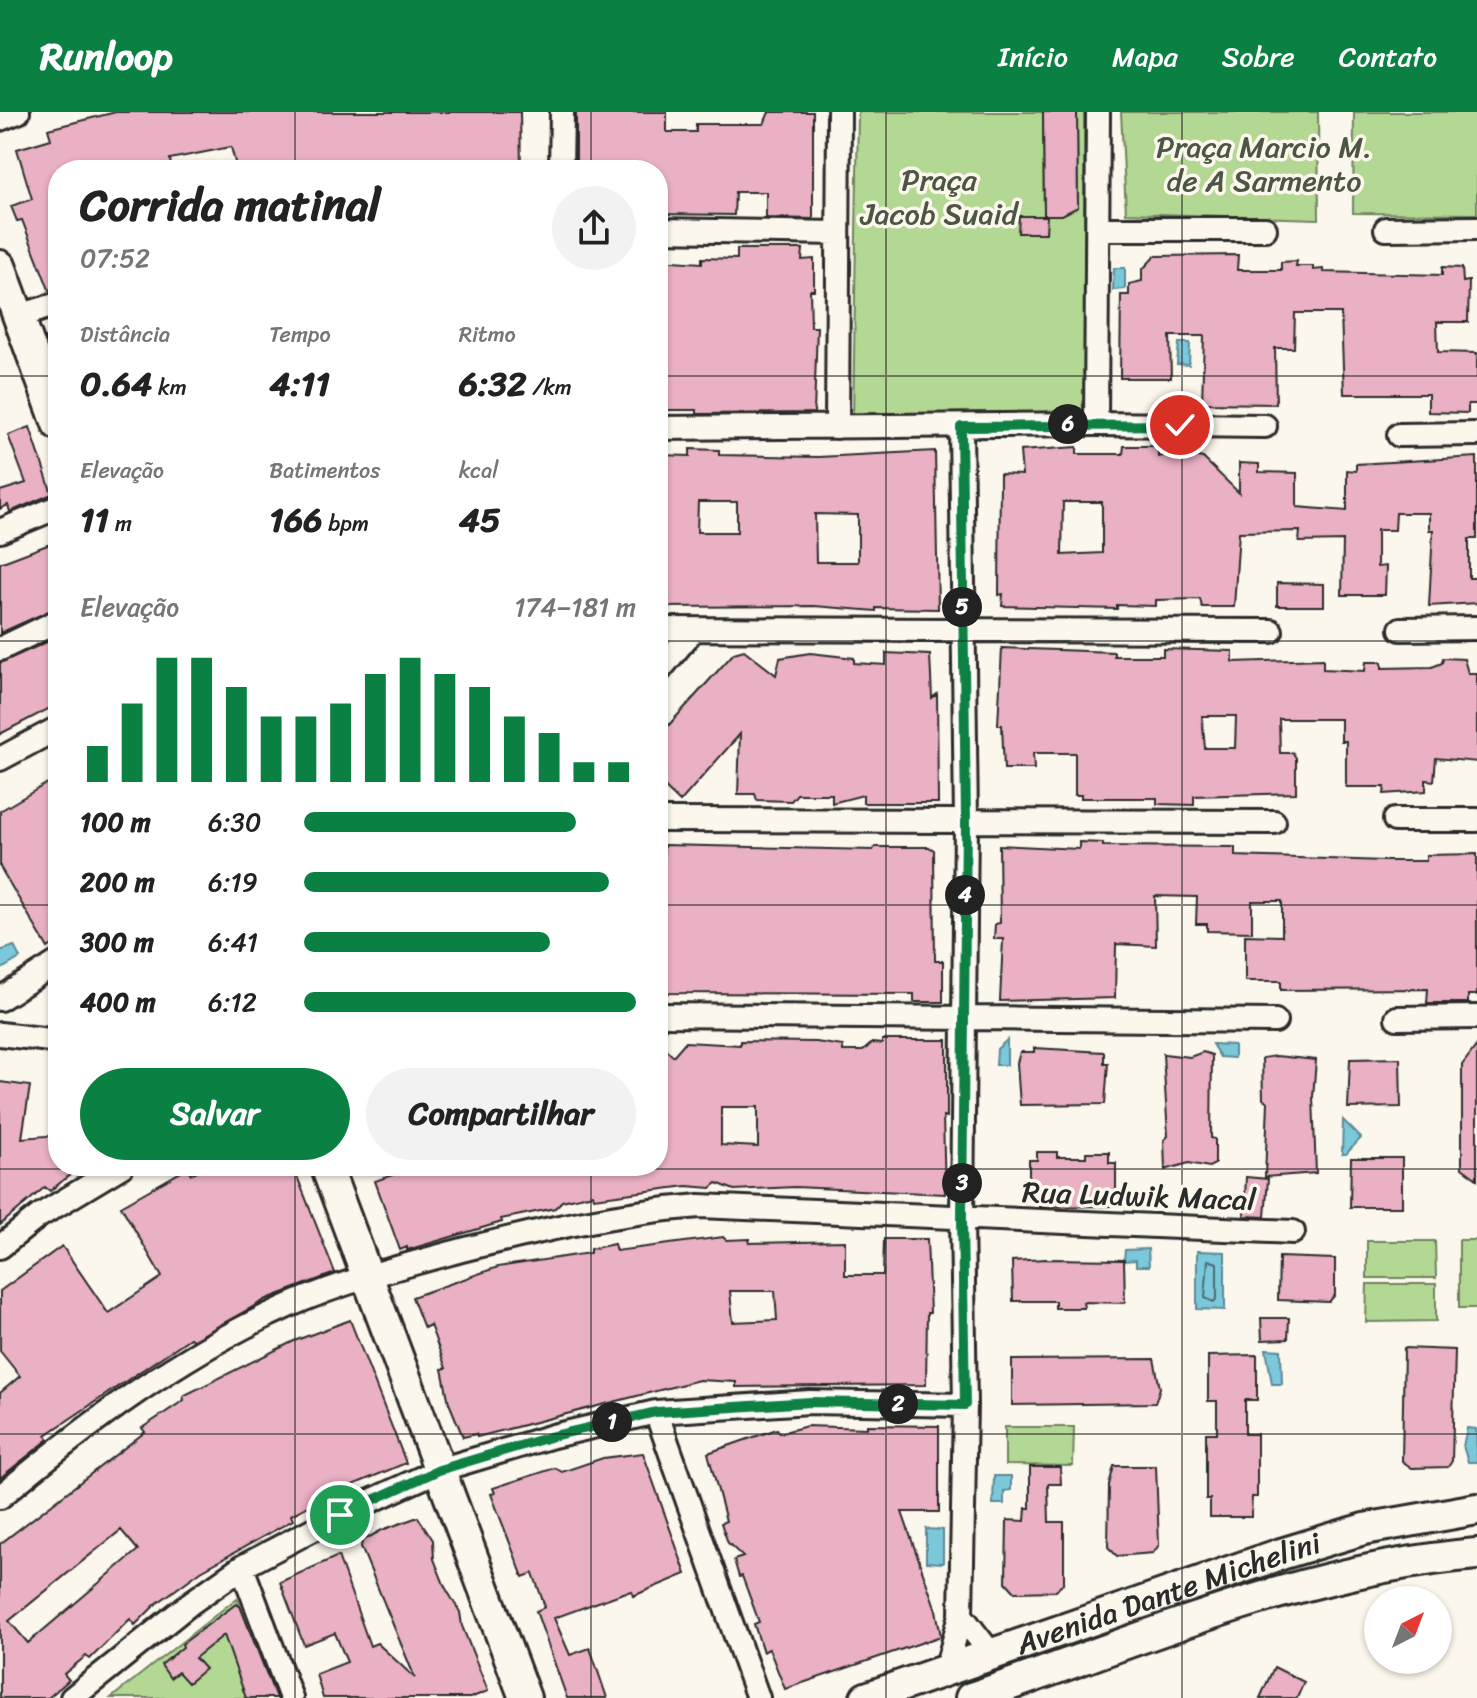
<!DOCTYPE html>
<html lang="pt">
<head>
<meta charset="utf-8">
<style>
	:root { --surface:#fff; --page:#f2f2f2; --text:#222; --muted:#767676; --accent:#0b8043 }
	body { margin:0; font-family:Sriracha,sans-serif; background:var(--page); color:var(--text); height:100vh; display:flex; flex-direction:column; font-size:30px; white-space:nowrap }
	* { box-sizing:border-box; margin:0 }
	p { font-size:26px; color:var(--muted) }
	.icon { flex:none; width:44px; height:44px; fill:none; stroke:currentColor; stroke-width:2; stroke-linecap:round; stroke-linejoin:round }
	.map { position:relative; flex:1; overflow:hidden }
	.panel { position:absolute; left:48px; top:48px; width:620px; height:1016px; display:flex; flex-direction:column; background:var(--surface); border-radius:32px; box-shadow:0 2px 6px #0004 }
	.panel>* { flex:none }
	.needle { width:52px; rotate:42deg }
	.tools { position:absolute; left:1364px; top:1474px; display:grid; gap:16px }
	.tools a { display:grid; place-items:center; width:88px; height:88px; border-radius:50%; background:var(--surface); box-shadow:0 2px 6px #0004; font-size:40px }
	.pin { position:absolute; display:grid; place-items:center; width:68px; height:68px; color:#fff; margin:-34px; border:4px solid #fff; border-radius:50%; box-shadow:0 2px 8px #0007 }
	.km { position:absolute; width:40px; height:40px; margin:-20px; border-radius:50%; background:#222; color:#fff; font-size:22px; line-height:40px; text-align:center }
	.round { display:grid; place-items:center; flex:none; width:84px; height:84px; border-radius:42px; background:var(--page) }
	.summary { display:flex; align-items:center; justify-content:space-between; height:136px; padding:0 32px }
	h1 { font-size:44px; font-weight:700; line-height:60px }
	.stats { display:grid; grid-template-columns:repeat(3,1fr); gap:12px; height:136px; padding:8px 32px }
	.stats div { display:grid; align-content:center }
	.stats b { font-size:34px; font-weight:700 }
	.stats small { font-size:22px; font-weight:400 }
	.stats p { font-size:22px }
	.chart { height:224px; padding:16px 32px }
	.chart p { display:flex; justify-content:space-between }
	.chart svg { width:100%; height:144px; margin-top:8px; stroke:var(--accent); stroke-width:6 }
	.action { display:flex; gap:16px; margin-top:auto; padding:16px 32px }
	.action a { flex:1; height:92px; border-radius:48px; background:var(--accent); color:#fff; font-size:32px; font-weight:700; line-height:92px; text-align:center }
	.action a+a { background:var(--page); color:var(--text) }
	ul { padding:0 32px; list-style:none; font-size:26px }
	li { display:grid; grid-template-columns:128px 96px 1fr; align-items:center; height:60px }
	li i { height:20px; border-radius:10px; background:var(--accent) }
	header { display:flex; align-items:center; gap:48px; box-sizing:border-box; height:112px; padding:0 40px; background:var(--accent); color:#fff }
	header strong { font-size:38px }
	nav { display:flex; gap:44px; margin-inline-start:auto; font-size:28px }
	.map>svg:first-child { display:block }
</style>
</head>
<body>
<header>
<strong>Runloop</strong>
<nav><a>Início</a><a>Mapa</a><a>Sobre</a><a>Contato</a></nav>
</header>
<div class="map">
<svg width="1477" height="1586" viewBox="0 0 1477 1586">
	<rect width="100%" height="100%" fill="#fbf7ec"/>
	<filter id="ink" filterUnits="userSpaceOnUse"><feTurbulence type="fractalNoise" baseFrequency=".0125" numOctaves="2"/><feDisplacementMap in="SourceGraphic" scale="16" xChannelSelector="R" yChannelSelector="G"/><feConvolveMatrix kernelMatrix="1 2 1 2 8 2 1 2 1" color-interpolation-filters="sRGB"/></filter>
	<g filter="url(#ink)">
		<path fill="#b3d894" stroke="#6f8260" stroke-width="2" fill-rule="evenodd" d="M858,0H1043L1044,95L1060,103L1078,95L1077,0H1084L1085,309H853ZM1046,104V121H1019L1020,104Z
			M1121,0H1318L1319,107L1126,101Z
			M1354,0H1477V102L1353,101Z
			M1459,1128H1477V1196H1459Z
			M1367,1129H1435L1436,1166H1367Z
			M1367,1172H1436V1209L1366,1210Z
			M1005,1315H1074L1073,1354L1005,1353Z
			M237,1486L278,1586H111Z"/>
		<path fill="#7bc8db" stroke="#5b8995" stroke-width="2" d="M1114,156H1125V177L1113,178Z
			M1179,231H1190L1189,253L1177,252Z
			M14,834L20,846L0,858V839Z
			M1007,928V953H996L997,937Z
			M1212,932L1234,933V946L1220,945Z
			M1343,1008L1361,1026L1346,1042H1342Z
			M1148,1137L1149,1154H1136V1148L1124,1149L1125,1138Z
			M1197,1139L1225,1140V1198L1197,1197Z
			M1266,1237L1281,1238L1282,1272H1272Z
			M1467,1316L1476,1317L1477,1350H1468L1463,1334Z
			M994,1364H1011V1378L1004,1379V1392H993Z
			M926,1417L943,1418V1451L926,1450Z"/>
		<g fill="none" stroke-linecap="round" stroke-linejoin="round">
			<path stroke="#4b6a71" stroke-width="2" d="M1208,1148L1217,1151V1186L1214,1190L1205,1186Z"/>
		</g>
		<path fill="#eab1c4" stroke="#2b2b2b" stroke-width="2" fill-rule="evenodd" d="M116,0H520L521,58H414V48L378,51L379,58H237L231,35L170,47L171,54L166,58H106L105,53L90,58H58V178L50,180L22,108L17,109L11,94L32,87L17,37L51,27L48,17Z
			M576,0H667V20H696V12H764L769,0H813V107L766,106V80H735L734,103L660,102L658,58H576Z
			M1043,0H1077L1078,95L1062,103H1044Z
			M1019,104H1047L1046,121H1018Z
			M737,137H803L802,148L814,147V178H810L811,215H817L814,301L697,302V298H658L659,148L702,151V146L737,147Z
			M1238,143L1237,158H1281V150L1297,149L1296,154H1313V158L1323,157V160L1442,163V155L1462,156L1463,170L1469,169L1468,210H1437L1438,240L1477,241V292H1468V301L1428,300V282H1344L1341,201H1295L1294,236H1275L1276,292L1202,291L1204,224H1170L1171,266H1120L1121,183H1129V172L1142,169V158L1155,144Z
			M30,315L52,382L10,400L8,393L0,397V379L26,371L8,323Z
			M1124,334H1158V345L1176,341L1203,346L1239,381V351L1259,352V360L1297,361V395L1347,399V358L1356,359V352L1477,345V427H1469V466H1477V491L1429,494L1433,418H1429V401H1396L1395,418H1377V455L1386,454L1385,483H1342L1343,429L1299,430L1300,419L1239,420L1234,495H1202L1200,487L1156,488V494L1117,493V497L1002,494L1003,482L999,483L1000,362L1022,363L1020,339L1077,335V342H1123ZM1063,390H1102V441L1062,443Z
			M690,337L719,338V343L818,345L935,339L938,497L876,496V499L814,494L662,495L663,483H658L659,343L690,344ZM698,390H737V420H697ZM815,402L858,403V450H816Z
			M58,429V495L0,521V451Z
			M1277,471L1324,472V494H1277Z
			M58,525V592L0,622V551Z
			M1002,536L1114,540V544H1163V537L1233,539V550L1323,547V557L1365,559L1366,550H1382V556L1432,555L1442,551L1443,546L1464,547L1468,561H1477V650L1436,646L1434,669L1426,668V679L1384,682L1385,675H1346V629H1341V607H1279L1280,641H1293L1296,646V681L1194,684V693L1157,692V686H1081V683H1075V641H1033L1034,657H1004L1002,613H998ZM1202,604H1236L1235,636H1205Z
			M744,538L776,563L780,546L810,541L854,546V551L886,553V541L930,543L932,586L937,582L938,691H863V683L832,691V682H797L791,689L757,688L755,682H738L740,622L680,690L658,669V625L734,541Z
			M58,665V829L48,836L0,755V699Z
			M1079,730L1103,731V734L1235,735V744L1385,749H1426V743L1477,742V883H1468V891H1427L1428,877L1281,878V869H1245V823L1282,824V789H1252V820L1207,819V812H1196L1197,785L1155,784L1156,834L1116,832L1115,886L1000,889L1003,827H994L995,812L1000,811L999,733L1079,737Z
			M664,733L873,738L875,735H929L934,738L935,849H943V890H914V882L658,881Z
			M882,928H947V1005L943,1004L945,1082L795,1075L734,1078L717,1071L711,1076L687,1074L594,1086L593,1082L562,1089L555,1096L501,1107L502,1110L407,1138V1135L400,1138L375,1069L418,1054H658V930L673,944L685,930L740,933V929L816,930L843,934V939H863L872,931L882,932ZM721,995H758V1035L721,1033Z
			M1477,933V1067L1462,1056V953Z
			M1034,936L1104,940V951H1108L1105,992L1020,993L1017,951L1020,940H1034Z
			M1203,940L1212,943L1211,1026L1215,1027V1052L1209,1055L1189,1051L1165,1058L1164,1028L1168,1024L1163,942L1190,945Z
			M1276,944L1316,948L1313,985L1316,1061L1265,1065L1268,990L1263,987L1262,946Z
			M1400,946L1401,995L1348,996L1350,947Z
			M0,970L30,974L22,1026L58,1023V1054H81L50,1079L45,1075L0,1113Z
			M1037,1040H1057V1045H1086V1040H1109V1051H1116V1083H1110V1094L1039,1095V1082H1029V1048H1037Z
			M1351,1046H1402V1095H1350Z
			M207,1054H293L335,1161L267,1187L193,1228L190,1226L46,1323L49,1327L0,1366V1281L20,1264L0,1239V1179L62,1134L108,1201L162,1165L121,1094L188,1056L191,1062Z
			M1246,1065L1268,1067L1265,1105L1244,1104Z
			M723,1125L726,1128L750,1127L749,1131L845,1129V1163H883L884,1127H927L930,1201H927L926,1273L736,1275V1270L699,1268L477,1325L476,1322L463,1325L449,1291L442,1257L446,1256L430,1213L424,1216L412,1185L498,1155L590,1141V1137L614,1132L616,1139ZM730,1179H775L777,1208L733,1210Z
			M1279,1145L1335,1147V1183L1329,1190L1278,1188Z
			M1046,1147L1124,1148L1125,1191L1083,1190L1084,1196H1055V1189H1013L1012,1149Z
			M1261,1206H1289L1288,1227L1262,1228Z
			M350,1208L406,1351L331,1382L291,1403L293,1408L201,1459L156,1492L135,1513L130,1507L90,1547L86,1544L64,1562L69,1568L48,1586H0V1432L145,1320L142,1316L184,1288L183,1284L294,1229ZM121,1418L138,1438L28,1531L9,1509Z
			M1404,1236L1455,1238L1452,1349L1448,1355L1412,1356L1402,1349Z
			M1257,1243V1288H1245V1322H1257V1385H1252L1251,1405H1210V1387H1206V1321H1217V1289H1208V1244Z
			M1154,1247L1160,1276L1155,1291L1012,1293V1248Z
			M867,1313L939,1314V1400H902L936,1498L941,1524L785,1577L769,1537L763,1540L754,1512L759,1510L742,1464L739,1465L734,1448L743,1445L728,1431L721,1411L726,1409L708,1341L777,1317L780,1321L807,1314L867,1316Z
			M643,1341L686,1462L633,1484L632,1479L623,1481L554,1506L570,1543L590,1536L607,1586H567L536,1499L545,1495L533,1461L523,1465L491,1382L495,1381L493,1376L555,1356L562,1360L603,1346Z
			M1114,1354H1156L1159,1433L1153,1441L1117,1444L1108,1435L1109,1373Z
			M1030,1355H1060L1061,1372H1048L1049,1410H1064V1470L1056,1479L1015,1480L1006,1470L1007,1408L1025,1409L1026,1396H1030Z
			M418,1405L433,1428L434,1447L445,1475L460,1500L462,1514L488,1579L470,1586H323L316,1562L347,1550L335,1521L304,1533L280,1470L338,1444L370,1534L377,1531L415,1566L361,1435L362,1429L382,1418Z
			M236,1492L240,1494L276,1586H246L224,1523L195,1546L205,1557L188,1571L178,1560L170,1566L161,1553L183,1535L182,1532Z
			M1274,1555L1304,1570L1297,1586H1260Z"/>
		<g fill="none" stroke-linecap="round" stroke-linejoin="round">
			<g stroke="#2b2b2b" stroke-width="28">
				<path id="street" d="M0,7L18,0
					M561,58L562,0
					M1099,117H1265
					M1386,117L1477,116
					M658,118L837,121
					M19,204L58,192
					M1096,312L1098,0
					M837,315L839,0
					M658,316L1096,312L1265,314
					M1399,323L1477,322
					M0,419L58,395
					M658,517L1271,519
					M1401,517L1477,516
					M0,537L58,509
					M658,560L693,518
					M0,647L58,616
					M658,708L1274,710
					M1395,708H1477
					M0,887L58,850
					M658,903L1275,909
					M1397,906L1477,905
					M0,922L58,929
					M0,1135L39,1104L122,1054
					M656,1300L758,1586
					M0,1385C87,1312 184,1240 288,1194C344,1169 403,1154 462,1138C541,1118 619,1100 700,1094L1293,1120
					M242,1455L291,1586
					M961,1503L992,1543
					M946,1558L961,1503L965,1293L962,1107L966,709L961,315
					M72,1586L192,1490L242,1455L340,1403L439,1358L553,1324L656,1300L810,1290L965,1293"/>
			</g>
			<g stroke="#2b2b2b" stroke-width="36">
				<g id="secondary">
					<path d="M0,154L58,312"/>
					<path d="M326,1054L525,1586"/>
					<path id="s1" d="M866,1586L1281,1442L1364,1417L1477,1397"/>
					<path d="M971,1586C1138,1530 1299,1457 1477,1442"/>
				</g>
			</g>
			<use href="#street" stroke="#fbf7ec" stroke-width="22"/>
			<use href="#secondary" stroke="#fbf7ec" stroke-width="30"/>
		</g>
	</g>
	<g fill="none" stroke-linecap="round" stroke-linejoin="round" filter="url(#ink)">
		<g stroke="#fff" stroke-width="16">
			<path id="route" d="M340,1403L439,1358L553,1324L656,1300L810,1290L965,1293L962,1107L966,709L961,315L1180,313"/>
		</g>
		<use href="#route" stroke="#0b8043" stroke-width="10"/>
	</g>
	<path fill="none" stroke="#2b2b2b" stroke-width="2" stroke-opacity="0.55" d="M295,0V58M591,0V58M886,0V1586M1182,0V1586M0,264H58M658,264H1477M0,529H58M658,529H1477M0,793H58M658,793H1477M295,1054V1586M591,1054V1586M0,1057H1477M0,1322H1477"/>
	<g text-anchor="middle" stroke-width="7" stroke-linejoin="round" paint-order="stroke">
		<g font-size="30" fill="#4d5645" stroke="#fbf7ec">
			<text x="1264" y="45">Praça Marcio M.<tspan x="1264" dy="34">de A Sarmento</tspan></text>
			<text x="939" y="78">Praça<tspan x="939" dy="34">Jacob Suaid</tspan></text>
		</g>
		<g font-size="30" fill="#2b2b2b" stroke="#fbf7ec">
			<text transform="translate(1139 1084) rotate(2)" y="10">Rua Ludwik Macal</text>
			<text dy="10" stroke="none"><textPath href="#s1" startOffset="320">Avenida Dante Michelini</textPath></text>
		</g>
	</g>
</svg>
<div class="tools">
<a><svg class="needle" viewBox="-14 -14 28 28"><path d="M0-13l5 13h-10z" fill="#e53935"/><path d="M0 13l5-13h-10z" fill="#767676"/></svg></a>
</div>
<div class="pin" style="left:340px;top:1403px;background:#1e9e55"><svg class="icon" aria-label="arrive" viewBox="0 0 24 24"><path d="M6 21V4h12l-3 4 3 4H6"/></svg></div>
<div class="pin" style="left:1180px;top:313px;background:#d93025"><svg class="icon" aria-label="check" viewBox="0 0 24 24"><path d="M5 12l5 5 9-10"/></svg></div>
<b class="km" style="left:612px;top:1310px">1</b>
<b class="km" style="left:898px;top:1292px">2</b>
<b class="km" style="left:962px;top:1071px">3</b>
<b class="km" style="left:965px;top:783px">4</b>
<b class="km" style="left:962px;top:495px">5</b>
<b class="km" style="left:1068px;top:312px">6</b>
<section class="panel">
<div class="summary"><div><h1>Corrida matinal</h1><p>07:52</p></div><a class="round"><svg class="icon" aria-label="share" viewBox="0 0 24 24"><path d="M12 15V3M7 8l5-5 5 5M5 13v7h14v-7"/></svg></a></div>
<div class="stats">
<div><p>Distância</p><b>0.64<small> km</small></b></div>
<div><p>Tempo</p><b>4:11</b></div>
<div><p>Ritmo</p><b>6:32<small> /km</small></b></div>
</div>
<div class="stats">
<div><p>Elevação</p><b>11<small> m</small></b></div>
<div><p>Batimentos</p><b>166<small> bpm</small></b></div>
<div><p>kcal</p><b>45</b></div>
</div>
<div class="chart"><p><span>Elevação</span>174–181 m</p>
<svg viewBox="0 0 160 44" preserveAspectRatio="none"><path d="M5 44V33M15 44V20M25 44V6M35 44V6M45 44V15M55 44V24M65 44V24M75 44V20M85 44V11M95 44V6M105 44V11M115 44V15M125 44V24M135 44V29M145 44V38M155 44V38"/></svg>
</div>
<ul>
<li><b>100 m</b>6:30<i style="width:82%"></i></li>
<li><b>200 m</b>6:19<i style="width:92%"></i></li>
<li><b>300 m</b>6:41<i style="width:74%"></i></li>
<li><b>400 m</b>6:12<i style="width:100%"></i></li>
</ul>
<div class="action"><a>Salvar</a><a>Compartilhar</a></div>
</section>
</div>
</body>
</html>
